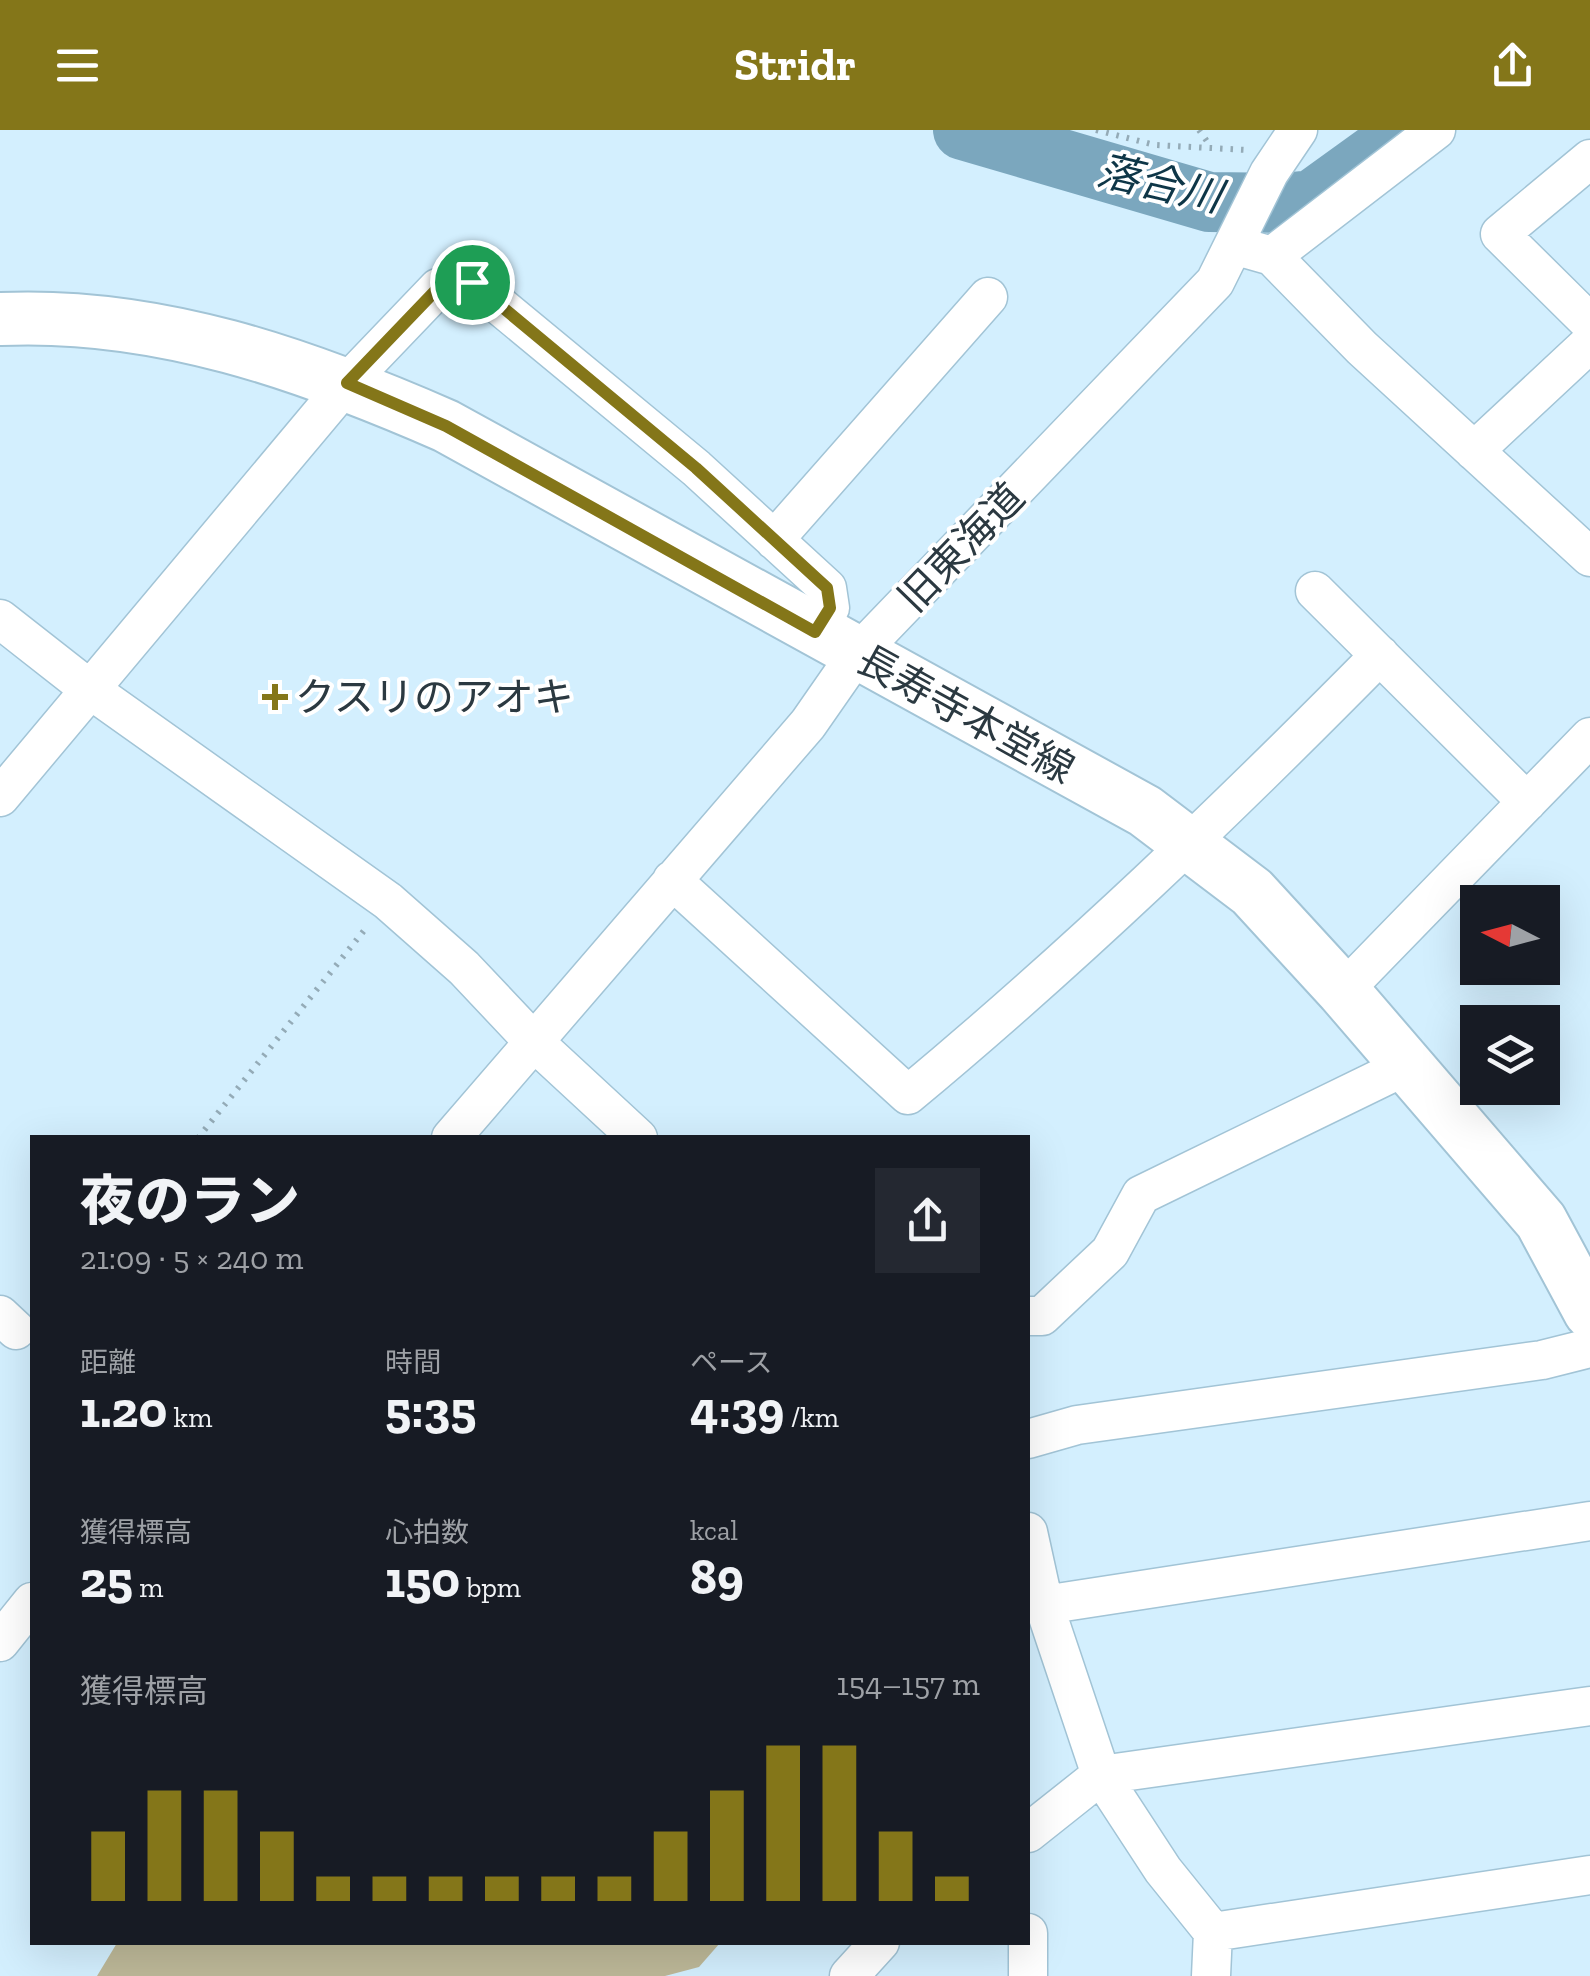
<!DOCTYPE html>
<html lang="ja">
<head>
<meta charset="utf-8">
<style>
	:root { --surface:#171b24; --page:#242831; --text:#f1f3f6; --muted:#9ea1a6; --accent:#847619 }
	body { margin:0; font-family:"Zilla Slab","Noto Sans JP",serif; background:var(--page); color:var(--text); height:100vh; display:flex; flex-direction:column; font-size:38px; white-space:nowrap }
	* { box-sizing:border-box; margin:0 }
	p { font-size:32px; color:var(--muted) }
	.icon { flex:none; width:55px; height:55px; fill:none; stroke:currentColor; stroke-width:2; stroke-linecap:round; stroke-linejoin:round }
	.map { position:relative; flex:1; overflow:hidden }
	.drawer { position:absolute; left:30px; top:1005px; width:1000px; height:810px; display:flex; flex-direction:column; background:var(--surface); border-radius:0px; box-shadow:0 10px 40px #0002 }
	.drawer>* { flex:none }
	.needle { width:65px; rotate:276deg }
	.controls { position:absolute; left:1460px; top:755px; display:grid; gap:20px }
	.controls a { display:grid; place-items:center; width:100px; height:100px; border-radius:0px; background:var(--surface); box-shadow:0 10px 40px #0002; font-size:50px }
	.pin { position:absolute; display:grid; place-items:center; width:85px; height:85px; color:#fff; margin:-42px; border:5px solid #fff; border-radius:50%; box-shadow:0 2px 10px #0007 }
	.round { display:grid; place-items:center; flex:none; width:105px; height:105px; border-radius:0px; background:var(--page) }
	.overview { display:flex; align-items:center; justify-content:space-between; height:170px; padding:0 50px }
	h1 { font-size:55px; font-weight:800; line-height:75px }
	.stats { display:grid; grid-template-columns:repeat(3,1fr); gap:15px; height:170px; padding:10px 50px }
	.stats div { display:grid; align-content:center }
	.stats b { font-size:50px; font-weight:800 }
	.stats small { font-size:28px; font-weight:400 }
	.stats p { font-size:28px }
	.chart { height:280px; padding:20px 50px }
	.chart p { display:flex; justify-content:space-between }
	.chart svg { width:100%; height:180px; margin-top:10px; stroke:var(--accent); stroke-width:6 }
	header { display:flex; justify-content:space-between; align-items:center; height:130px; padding:0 50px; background:var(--accent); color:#fff; font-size:45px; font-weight:800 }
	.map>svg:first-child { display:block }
</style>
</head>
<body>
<header><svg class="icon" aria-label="menu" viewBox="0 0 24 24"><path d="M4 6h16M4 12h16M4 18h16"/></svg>Stridr<svg class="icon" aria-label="share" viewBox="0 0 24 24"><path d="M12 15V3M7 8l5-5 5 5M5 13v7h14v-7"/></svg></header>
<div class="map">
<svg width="1590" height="1846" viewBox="0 0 1590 1846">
	<rect width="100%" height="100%" fill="#d3effe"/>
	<path fill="#bdb898" d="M117,1813V1812L720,1813L699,1837L665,1846H97Z"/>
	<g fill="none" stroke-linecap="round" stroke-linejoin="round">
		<path stroke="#7ba7be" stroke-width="60" d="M963,0L1209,72L1282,73L1312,70L1387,16L1394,0"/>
		<g stroke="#a2c4d6" stroke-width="41">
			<path id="minor" d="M1590,29L1500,104L1590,193
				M1237,116L1272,126L1362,218L1590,427
				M1272,126L1436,0
				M1474,321L1590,213
				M774,410L988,167
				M1315,461L1527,672
				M0,489L88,558L388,771L464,838L532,910L638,1008
				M0,667L347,253L438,158L471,152L696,338L827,458L830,478L815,502
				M672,750L908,965C1074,827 1228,679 1380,525
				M1343,861L1590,607
				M451,1008L808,594L856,525L1215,152L1269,43L1298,0
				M0,1185L16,1200
				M1028,1186H1042L1110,1122L1141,1065L1408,935
				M1028,1309L1077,1295L1542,1230L1590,1218
				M1028,1402L1044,1475L1101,1645L1163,1740L1213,1802L1211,1846
				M1044,1475L1590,1391
				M0,1512L32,1472
				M1028,1703L1101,1645L1590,1576
				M1213,1802L1590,1745
				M1028,1803V1846
				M849,1846L880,1812"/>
		</g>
		<g stroke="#a2c4d6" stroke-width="56">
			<path id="secondary" d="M0,189C158,182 304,234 446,296L1145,681L1252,762L1343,861L1541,1091L1590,1182"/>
		</g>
		<path stroke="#94abb7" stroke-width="6" stroke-dasharray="2.5 8" stroke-linecap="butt" d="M1096,0L1155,15L1247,20
			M1199,0L1211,17
			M198,1008L366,798"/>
		<use href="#minor" stroke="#fff" stroke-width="38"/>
		<use href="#secondary" stroke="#fff" stroke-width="52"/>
	</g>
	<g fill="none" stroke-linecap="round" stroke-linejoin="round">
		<g stroke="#fff" stroke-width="20">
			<path id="route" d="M472,152L696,338L827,458L830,478L815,502L446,296L347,253L438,158Z"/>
		</g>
		<use href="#route" stroke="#847619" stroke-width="12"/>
	</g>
	<path fill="#847619" stroke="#fff" stroke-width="4" d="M270 552h10v10h10v10h-10v10h-10v-10h-10v-10h10z"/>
	<g text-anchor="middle" stroke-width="8" stroke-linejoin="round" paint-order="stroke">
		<g font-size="40" fill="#2b3941" stroke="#fff">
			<text transform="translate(961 417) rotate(-46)" y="14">旧東海道</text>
			<text transform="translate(966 584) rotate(29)" y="14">長寿寺本堂線</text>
		</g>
		<g font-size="40" fill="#2b3941" stroke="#fff" text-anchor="start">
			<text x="295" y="581">クスリのアオキ</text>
		</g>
		<g font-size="42" font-style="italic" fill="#0e3647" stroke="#fff">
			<text transform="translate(1160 53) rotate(13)" y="15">落合川</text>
		</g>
	</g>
</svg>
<div class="controls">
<a><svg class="needle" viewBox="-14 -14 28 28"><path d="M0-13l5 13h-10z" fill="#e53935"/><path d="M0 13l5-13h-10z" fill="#9ea1a6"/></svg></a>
<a><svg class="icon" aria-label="layers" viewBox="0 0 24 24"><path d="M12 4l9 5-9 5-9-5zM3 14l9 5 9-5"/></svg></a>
</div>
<div class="pin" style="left:472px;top:152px;background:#1e9e55"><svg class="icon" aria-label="arrive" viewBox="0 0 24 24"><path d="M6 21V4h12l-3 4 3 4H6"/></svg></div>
<section class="drawer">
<div class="overview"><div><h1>夜のラン</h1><p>21:09 · 5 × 240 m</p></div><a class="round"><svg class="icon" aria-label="share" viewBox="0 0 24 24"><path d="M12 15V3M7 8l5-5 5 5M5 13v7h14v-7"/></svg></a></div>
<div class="stats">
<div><p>距離</p><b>1.20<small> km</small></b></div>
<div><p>時間</p><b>5:35</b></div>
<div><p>ペース</p><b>4:39<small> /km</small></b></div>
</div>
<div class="stats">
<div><p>獲得標高</p><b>25<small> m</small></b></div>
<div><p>心拍数</p><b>150<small> bpm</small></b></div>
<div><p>kcal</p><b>89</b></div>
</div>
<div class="chart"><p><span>獲得標高</span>154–157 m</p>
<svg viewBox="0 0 160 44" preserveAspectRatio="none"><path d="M5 44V27M15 44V17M25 44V17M35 44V27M45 44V38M55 44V38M65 44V38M75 44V38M85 44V38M95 44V38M105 44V27M115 44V17M125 44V6M135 44V6M145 44V27M155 44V38"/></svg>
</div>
</section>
</div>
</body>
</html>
